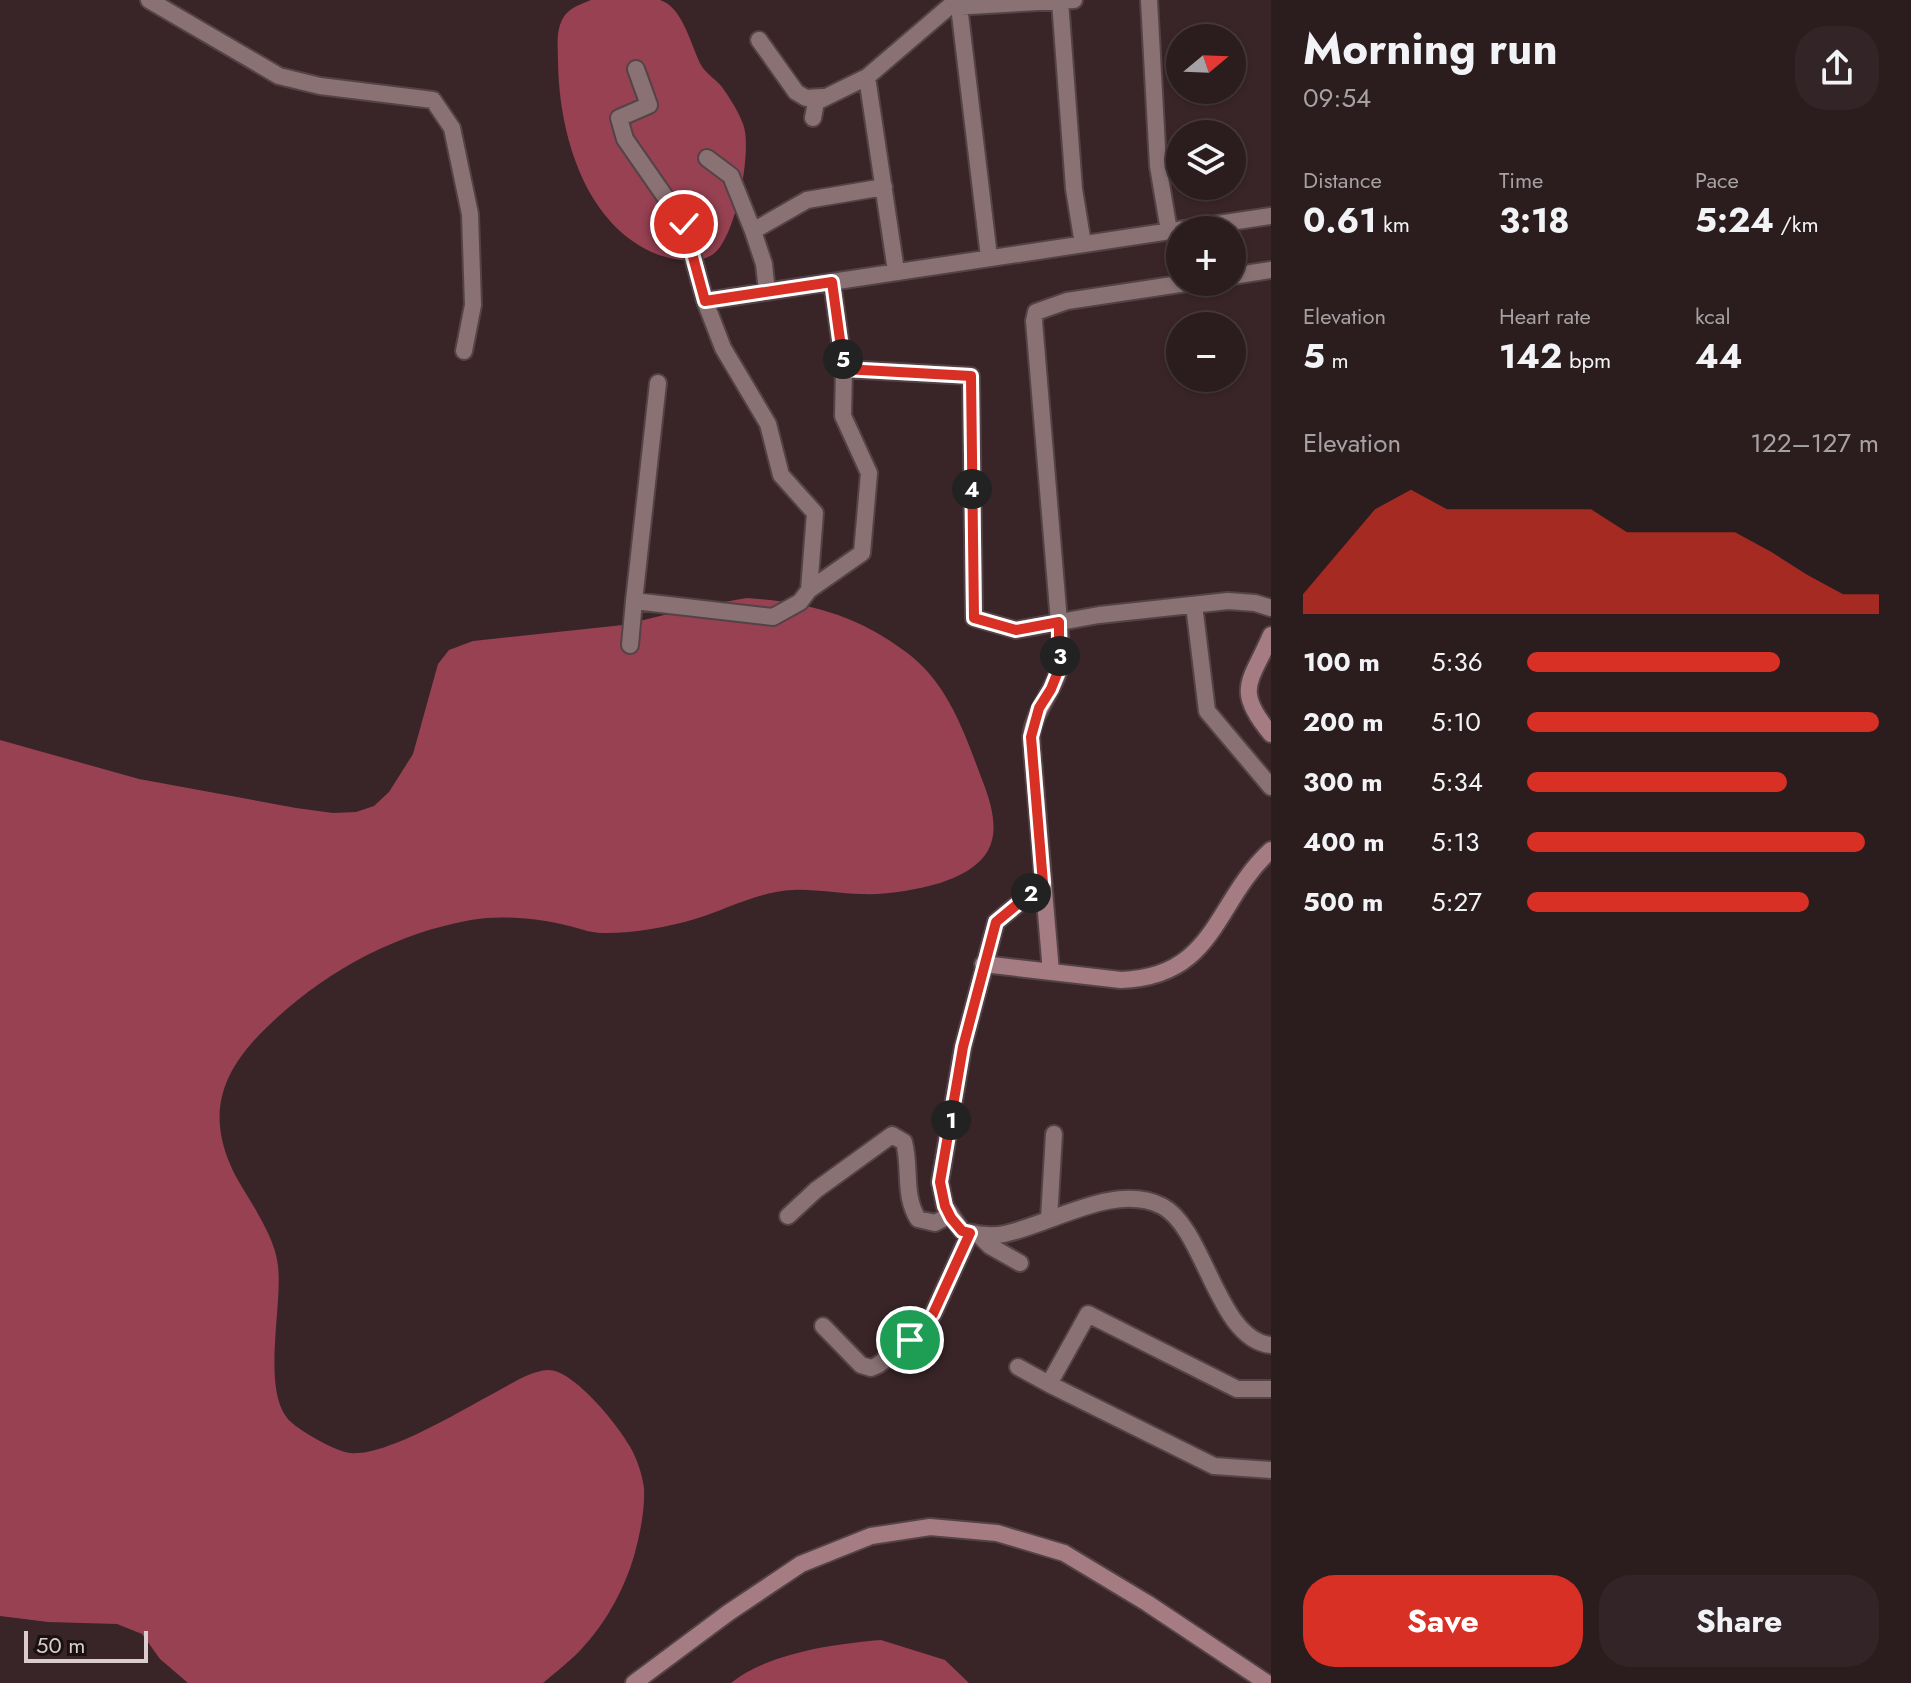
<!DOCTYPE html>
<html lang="en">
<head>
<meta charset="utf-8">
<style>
	:root { --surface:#2b1c1e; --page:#332527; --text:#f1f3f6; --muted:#a6a1a4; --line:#473a3c; --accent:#d93025 }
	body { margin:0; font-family:Jost,sans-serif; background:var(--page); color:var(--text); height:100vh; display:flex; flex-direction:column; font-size:30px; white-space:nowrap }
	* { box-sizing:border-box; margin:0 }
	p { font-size:26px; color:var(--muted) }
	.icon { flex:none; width:44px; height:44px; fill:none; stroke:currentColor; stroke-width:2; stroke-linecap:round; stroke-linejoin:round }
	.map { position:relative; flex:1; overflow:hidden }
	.sheet { display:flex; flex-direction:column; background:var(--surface); width:640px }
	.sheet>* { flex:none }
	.needle { width:52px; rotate:71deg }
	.controls { position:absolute; left:1166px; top:24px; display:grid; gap:16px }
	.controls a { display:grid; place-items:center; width:80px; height:80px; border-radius:50%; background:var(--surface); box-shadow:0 2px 6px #0004,0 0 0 2px var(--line); font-size:40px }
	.scale { position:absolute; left:24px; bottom:20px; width:124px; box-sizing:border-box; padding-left:8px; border:4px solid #dbcdcf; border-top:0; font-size:22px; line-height:28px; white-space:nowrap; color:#dbcdcf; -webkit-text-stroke:6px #1a1112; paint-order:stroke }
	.pin { position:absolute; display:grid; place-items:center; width:68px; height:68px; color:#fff; margin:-34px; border:4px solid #fff; border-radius:50%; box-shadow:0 2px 8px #0007 }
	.km { position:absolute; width:40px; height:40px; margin:-20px; border-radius:50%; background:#222; color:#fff; font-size:22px; line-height:40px; text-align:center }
	.round { display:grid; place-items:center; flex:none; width:84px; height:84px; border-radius:32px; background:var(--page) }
	.summary { display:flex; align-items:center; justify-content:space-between; height:136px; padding:0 32px }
	h1 { font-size:44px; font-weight:700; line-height:60px }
	.figures { display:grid; grid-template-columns:repeat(3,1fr); gap:12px; height:136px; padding:8px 32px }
	.figures div { display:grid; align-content:center }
	.figures b { font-size:34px; font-weight:700 }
	.figures small { font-size:22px; font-weight:400 }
	.figures p { font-size:22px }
	.chart { height:224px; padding:16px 32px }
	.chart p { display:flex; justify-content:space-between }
	.chart svg { width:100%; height:144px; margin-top:8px; fill:var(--accent); opacity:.7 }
	.cta { display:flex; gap:16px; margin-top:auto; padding:16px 32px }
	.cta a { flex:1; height:92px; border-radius:32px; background:var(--accent); color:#fff; font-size:32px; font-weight:700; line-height:92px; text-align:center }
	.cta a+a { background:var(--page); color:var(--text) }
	ul { padding:0 32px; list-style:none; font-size:26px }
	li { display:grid; grid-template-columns:128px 96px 1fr; align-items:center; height:60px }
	li i { height:20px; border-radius:10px; background:var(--accent) }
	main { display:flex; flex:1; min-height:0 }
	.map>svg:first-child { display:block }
</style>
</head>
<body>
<main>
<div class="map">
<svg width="1271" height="1683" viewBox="0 0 1271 1683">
	<rect width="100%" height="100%" fill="#392528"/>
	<path fill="#974152" d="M591,0H660C683,7 691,46 701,65C706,74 716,79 722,87C729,97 739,112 743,124C753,148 736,240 712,255C697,264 674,260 659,255C585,227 559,134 558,62C558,46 555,29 565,15C572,7 581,4 591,0Z
		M747,598C808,602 857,615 906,652C947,682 964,731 981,777C1003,831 1000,863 940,883C916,890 887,895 862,894C839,894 816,889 793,890C760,891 727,909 695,919C668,927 635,933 606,933C591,934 576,927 561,924C534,918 498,915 471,920C392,934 319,975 263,1031C224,1070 207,1110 230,1164C237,1181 249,1197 258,1214C267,1230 276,1247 278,1266C283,1306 260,1394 291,1422C300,1431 337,1452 350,1453C386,1457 462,1410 496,1392C511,1384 530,1371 548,1370C574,1370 617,1424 629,1445C637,1458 642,1474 644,1488C645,1511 640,1534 634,1556C625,1587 607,1621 585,1645C573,1659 557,1671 543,1683H188L160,1659L142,1634L117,1624L48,1622L0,1616V740L139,779L296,808L333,813L356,812L374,806L389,792L413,754L438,664L449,650L473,641L623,625L701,606Z
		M881,1640L945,1660L969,1683H731C768,1653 834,1644 881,1640Z"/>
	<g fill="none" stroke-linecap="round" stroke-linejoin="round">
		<g stroke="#544346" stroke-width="20">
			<path id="street" d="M149,0L279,76L320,86L433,100L452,128L470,214L473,305L464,351
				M1149,0L1158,166L1169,231
				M1060,1L1074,189L1083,244
				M959,6L989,257
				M952,7L1074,0
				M759,40L796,92L806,98L823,97
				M636,69L649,105L619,118L625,139L684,224L705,301L723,348L768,424L781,475L815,513L809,590
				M813,118L816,102L867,77
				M707,158L731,176L753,231
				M896,271L867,77L957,0
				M1232,276L1271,270
				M832,282L844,369L971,376L974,618L1016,630L1099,615L1228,601L1255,603L1271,608
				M767,292L764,264L753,231L807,200L884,187
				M705,301L1271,216
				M634,601L658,383
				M1194,605L1207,711L1271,787
				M1059,622L1034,321L1036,312L1067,301L1193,282
				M630,645L634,601L773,617L800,602L809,590L862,553L869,473L843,416L844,369
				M1043,883L996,922L963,1047L940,1182L945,1206L962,1231C976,1234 990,1237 1004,1234C1052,1224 1115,1182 1162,1206C1205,1228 1217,1340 1271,1345
				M788,1216L816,1190L892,1135L904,1142C911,1168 903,1195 918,1219L935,1223L950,1215
				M1049,1219L1054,1134
				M979,1235L990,1246L1020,1263
				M823,1326L861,1365L871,1368L878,1365L910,1340L933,1314L970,1233
				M1018,1367L1049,1384
				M1271,1389H1237L1088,1314L1049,1384L1214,1466L1271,1470"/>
		</g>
		<g stroke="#544346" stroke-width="20">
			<path id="secondary" d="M1271,635C1251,682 1233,689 1271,734
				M983,964L1121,980C1216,977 1214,902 1271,850
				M1051,972L1031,737C1034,712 1050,696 1058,673C1063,658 1060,638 1059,622
				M634,1683L728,1613L801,1564L871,1536L930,1527L997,1533L1064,1553L1147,1603L1267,1683"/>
		</g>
		<use href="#street" stroke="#897174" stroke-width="16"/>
		<use href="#secondary" stroke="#a47c82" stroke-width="16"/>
	</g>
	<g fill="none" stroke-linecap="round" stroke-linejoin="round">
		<g stroke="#fff" stroke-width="16">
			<path id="route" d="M684,224L705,301L832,282L844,369L971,376L974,618L1016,630L1059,622V669L1051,689L1039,708L1031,737L1043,883L996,922L963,1047L940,1182L945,1206L951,1218L962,1231L970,1233L933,1314L910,1340"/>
		</g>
		<use href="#route" stroke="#d93025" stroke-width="10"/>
	</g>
</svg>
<div class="controls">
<a><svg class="needle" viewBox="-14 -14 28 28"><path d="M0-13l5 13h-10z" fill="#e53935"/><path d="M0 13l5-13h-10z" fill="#a6a1a4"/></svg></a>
<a><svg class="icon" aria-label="layers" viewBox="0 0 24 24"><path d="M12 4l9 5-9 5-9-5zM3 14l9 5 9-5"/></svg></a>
<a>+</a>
<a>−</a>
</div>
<div class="scale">50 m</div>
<div class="pin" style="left:910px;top:1340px;background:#1e9e55"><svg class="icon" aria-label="arrive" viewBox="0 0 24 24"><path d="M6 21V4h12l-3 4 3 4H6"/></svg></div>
<div class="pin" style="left:684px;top:224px;background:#d93025"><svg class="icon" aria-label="check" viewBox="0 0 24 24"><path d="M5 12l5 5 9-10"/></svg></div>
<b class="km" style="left:951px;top:1120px">1</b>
<b class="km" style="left:1031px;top:893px">2</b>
<b class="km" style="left:1060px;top:656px">3</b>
<b class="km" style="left:972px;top:489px">4</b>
<b class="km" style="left:843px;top:359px">5</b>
</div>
<section class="sheet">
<div class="summary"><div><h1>Morning run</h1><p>09:54</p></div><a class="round"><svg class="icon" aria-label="share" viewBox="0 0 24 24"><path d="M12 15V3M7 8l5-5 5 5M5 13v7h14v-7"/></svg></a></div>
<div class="figures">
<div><p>Distance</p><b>0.61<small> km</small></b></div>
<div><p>Time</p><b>3:18</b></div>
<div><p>Pace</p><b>5:24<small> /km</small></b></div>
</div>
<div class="figures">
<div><p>Elevation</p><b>5<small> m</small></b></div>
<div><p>Heart rate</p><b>142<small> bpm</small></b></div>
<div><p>kcal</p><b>44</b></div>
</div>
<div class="chart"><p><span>Elevation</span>122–127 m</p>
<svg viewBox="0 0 160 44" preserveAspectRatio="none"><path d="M0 44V38L10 25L20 12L30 6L40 12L50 12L60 12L70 12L80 12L90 19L100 19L110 19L120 19L130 25L140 32L150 38L160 38V44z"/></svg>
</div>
<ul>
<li><b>100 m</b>5:36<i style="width:72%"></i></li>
<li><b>200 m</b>5:10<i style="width:100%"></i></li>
<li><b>300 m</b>5:34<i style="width:74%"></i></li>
<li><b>400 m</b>5:13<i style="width:96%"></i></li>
<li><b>500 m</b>5:27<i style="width:80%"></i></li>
</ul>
<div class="cta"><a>Save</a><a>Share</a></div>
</section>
</main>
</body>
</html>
